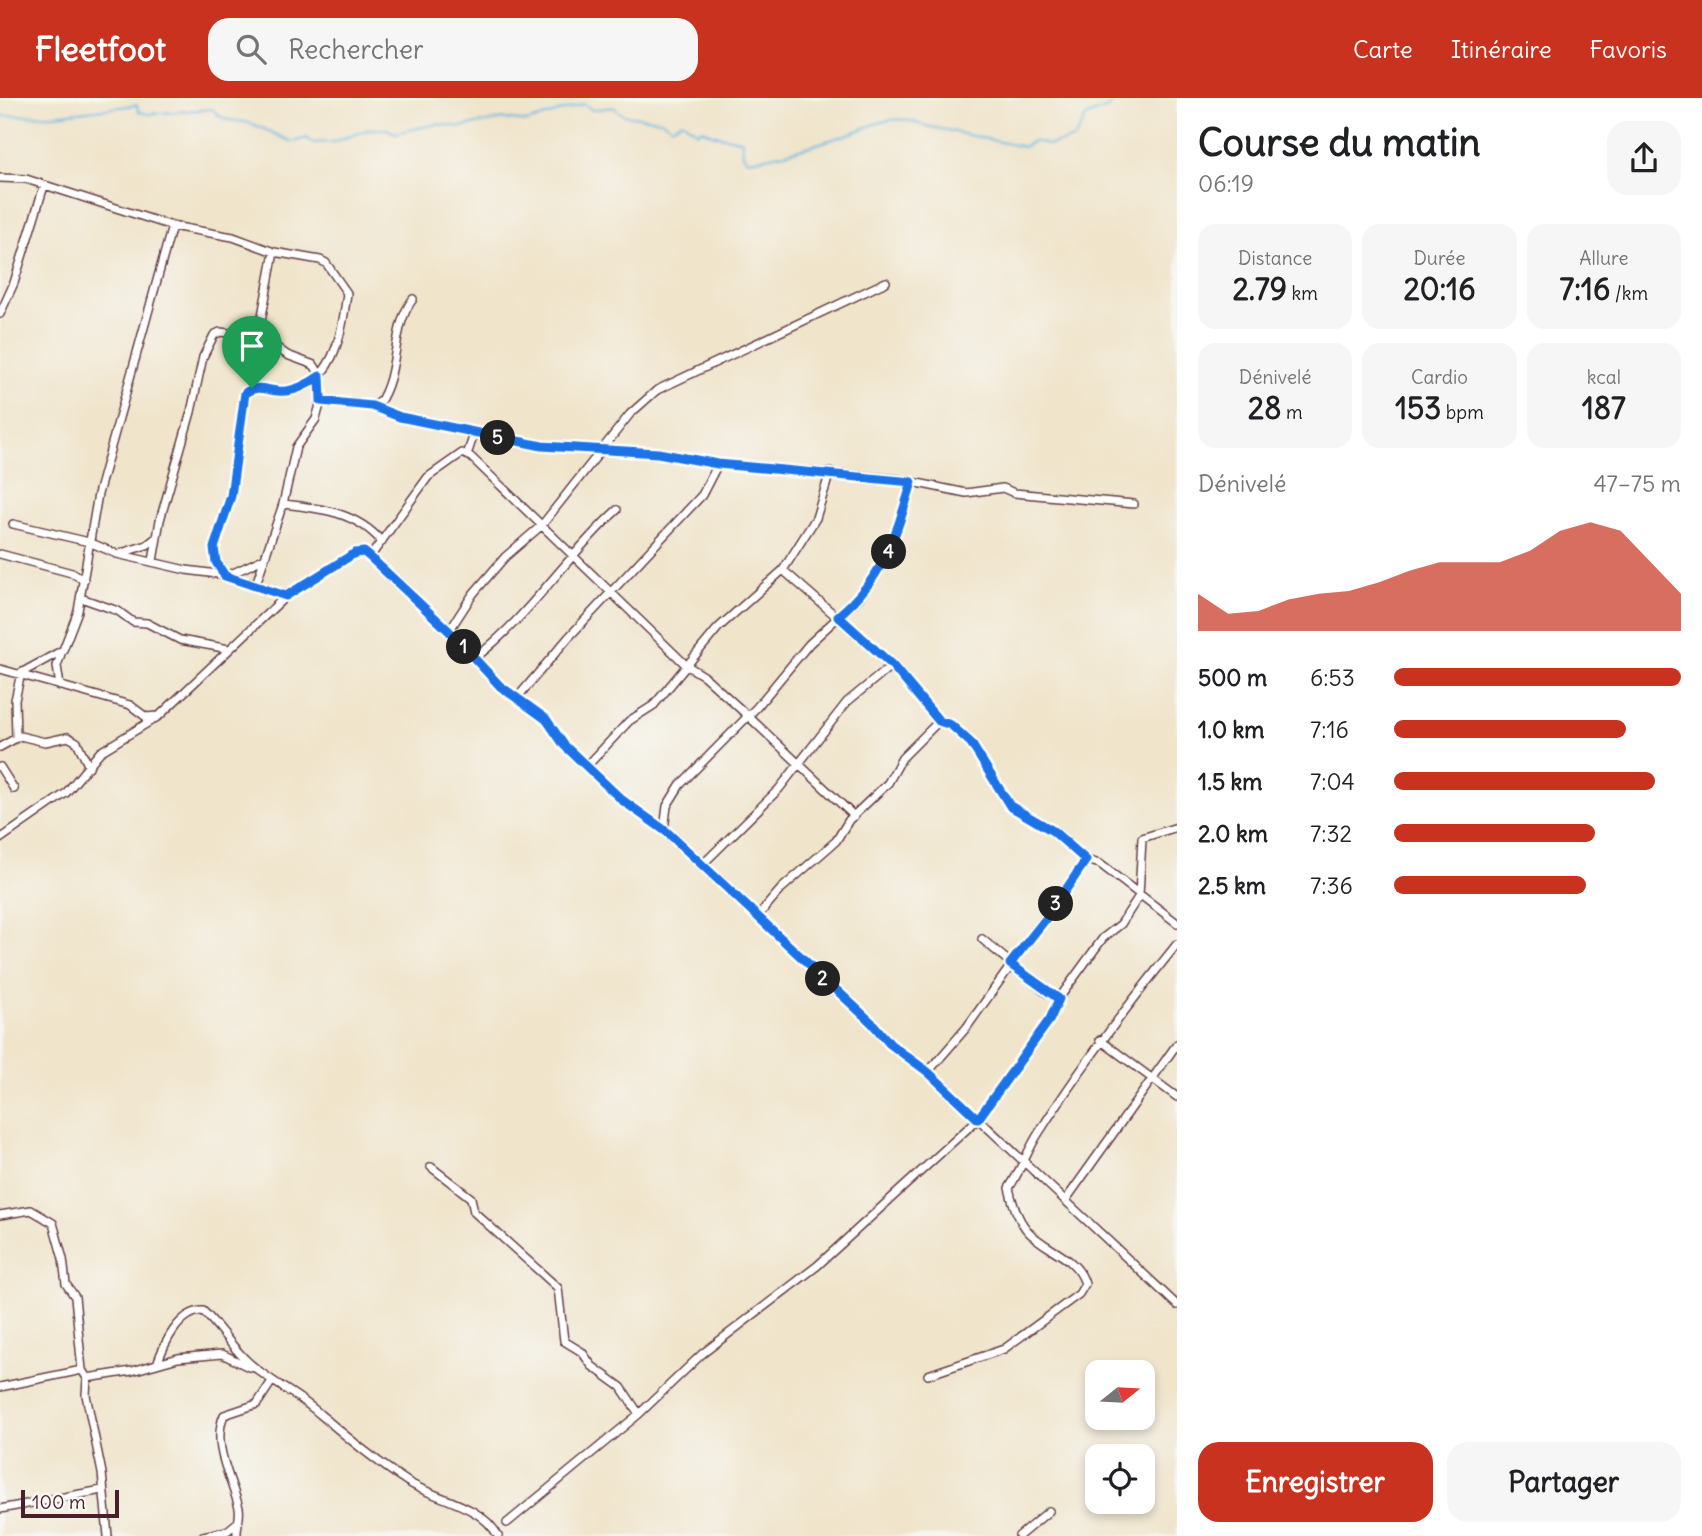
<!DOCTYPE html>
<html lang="fr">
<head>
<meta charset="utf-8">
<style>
	:root { --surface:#fff; --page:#f6f6f6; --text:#202124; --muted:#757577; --accent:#c8321e }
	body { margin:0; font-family:Delius,sans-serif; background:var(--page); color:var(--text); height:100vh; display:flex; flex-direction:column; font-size:26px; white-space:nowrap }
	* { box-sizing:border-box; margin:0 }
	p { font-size:23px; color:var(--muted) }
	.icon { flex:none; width:38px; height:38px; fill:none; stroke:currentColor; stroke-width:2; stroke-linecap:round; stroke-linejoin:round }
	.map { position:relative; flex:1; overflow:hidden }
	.drawer { display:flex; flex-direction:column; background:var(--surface); width:525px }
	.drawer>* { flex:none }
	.needle { width:46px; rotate:72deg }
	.controls { position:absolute; left:1085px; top:1262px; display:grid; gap:14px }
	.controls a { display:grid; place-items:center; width:70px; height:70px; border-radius:14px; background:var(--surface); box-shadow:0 4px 10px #0003; font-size:35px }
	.scale { position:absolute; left:21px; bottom:18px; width:98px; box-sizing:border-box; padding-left:7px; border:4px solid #4a1f2b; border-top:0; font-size:19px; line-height:24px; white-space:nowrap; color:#4a1f2b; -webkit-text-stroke:5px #f6f6f2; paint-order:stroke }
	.pin { position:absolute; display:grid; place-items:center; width:60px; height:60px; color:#fff; margin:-72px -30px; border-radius:50% 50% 50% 0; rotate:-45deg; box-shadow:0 0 7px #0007 }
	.pin .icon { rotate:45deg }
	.km { position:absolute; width:35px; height:35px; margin:-18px; border-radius:50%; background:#222; color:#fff; font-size:19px; line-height:35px; text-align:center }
	.round { display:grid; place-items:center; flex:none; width:74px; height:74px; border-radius:21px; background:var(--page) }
	.head { display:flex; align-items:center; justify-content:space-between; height:119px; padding:0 21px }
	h1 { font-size:38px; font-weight:700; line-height:52px }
	.stats { display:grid; grid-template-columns:repeat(3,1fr); gap:10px; height:119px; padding:7px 21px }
	.stats div { display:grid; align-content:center; border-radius:18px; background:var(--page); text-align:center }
	.stats b { font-size:30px; font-weight:700 }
	.stats small { font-size:19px; font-weight:400 }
	.stats p { font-size:19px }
	.chart { height:196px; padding:14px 21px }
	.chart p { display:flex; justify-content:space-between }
	.chart svg { width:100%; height:126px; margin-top:7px; fill:var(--accent); opacity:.7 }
	.action { display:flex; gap:14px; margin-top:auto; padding:14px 21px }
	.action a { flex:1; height:80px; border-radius:21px; background:var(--accent); color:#fff; font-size:28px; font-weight:700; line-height:80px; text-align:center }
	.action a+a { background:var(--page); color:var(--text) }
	ul { padding:0 21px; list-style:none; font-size:23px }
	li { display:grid; grid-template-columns:112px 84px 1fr; align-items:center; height:52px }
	li i { height:18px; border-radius:9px; background:var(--accent) }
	header { display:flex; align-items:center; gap:42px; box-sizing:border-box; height:98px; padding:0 35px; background:var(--accent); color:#fff }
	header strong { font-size:33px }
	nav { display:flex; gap:38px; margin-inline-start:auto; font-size:24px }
	.search { width:490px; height:63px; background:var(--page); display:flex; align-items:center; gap:18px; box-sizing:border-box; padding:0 24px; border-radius:21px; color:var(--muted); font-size:26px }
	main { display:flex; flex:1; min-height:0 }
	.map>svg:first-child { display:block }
</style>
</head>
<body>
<header>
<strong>Fleetfoot</strong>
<div class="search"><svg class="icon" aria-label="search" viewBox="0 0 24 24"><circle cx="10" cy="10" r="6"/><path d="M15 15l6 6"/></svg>Rechercher</div>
<nav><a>Carte</a><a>Itinéraire</a><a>Favoris</a></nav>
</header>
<main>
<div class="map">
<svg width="1177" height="1438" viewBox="0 0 1177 1438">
	<rect width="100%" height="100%" fill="#f6f6f2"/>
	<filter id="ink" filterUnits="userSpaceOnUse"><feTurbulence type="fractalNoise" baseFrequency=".0143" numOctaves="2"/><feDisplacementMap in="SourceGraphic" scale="14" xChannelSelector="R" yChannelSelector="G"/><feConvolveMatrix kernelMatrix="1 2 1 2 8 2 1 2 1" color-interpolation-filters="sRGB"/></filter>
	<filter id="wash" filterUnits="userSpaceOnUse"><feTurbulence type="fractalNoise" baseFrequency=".00686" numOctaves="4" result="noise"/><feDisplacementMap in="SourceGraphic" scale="28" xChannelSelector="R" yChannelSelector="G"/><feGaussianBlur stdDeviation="1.57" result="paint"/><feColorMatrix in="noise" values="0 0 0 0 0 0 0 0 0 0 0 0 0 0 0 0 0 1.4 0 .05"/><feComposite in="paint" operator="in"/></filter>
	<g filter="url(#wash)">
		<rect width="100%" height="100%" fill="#f0e4ca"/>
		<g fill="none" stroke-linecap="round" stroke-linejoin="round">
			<path stroke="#65b7e0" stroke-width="2" d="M0,18L54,17L137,7L139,14L149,16L213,11C224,27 236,20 252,26C266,31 279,39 293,44L307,40L312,45L333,44L370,31H387L395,35L438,26L460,29L503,21L527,24L584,6L592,12L613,9L624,17L661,22L672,29L682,23L698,34L702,31C715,40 728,38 742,43L743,57L747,62C780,58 815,47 846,37C870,29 894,14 918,26L1023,49L1034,43L1048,47L1074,41L1087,18L1110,9L1113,0"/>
		</g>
	</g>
	<g filter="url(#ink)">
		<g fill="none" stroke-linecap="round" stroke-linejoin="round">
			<g stroke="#633d43" stroke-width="10">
				<path id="minor" d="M0,80L26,81L172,128L233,139L274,154L320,162L326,165L347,195C342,235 334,292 281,294C267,294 259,285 245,295L231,399L214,450L217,464L225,477
					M0,216L14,185L44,88
					M258,239L274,154
					M321,303L372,308L379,305C400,275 391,229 413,201
					M372,308L400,319L542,348L658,355L718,366L898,381L966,395L1003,390L1014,395L1134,406
					M467,357L474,336
					M283,406C320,410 357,414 382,444
					M13,426L89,444L117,456L186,472L225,477L286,498
					M0,456L72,475L84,482
					M118,456L147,447L157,439
					M370,459L428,379L462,355L471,359L686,567L704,578L748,618L854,718
					M153,463L160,422L191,314L203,259L214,237L220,234L246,237L268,243L287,257L314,267L320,277L321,303L316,321L296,349L283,406L256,486
					M783,472L892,567L939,623L951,627L971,645L1010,708L1053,733L1086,762L1100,766L1177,825
					M229,477L263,461
					M81,500L118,513L133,524L147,525L180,542L229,551
					M449,533L473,496L505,459L542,427L630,316L657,292L886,184
					M475,560C531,517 566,458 617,412
					M0,571L130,607L146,619L158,618
					M60,588L57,568L62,553
					M517,600L568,540L702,397L718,366
					M16,639L15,602L21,575L63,552L78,513L98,396L172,128
					M0,649L20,638L45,644L68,639L77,644L89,669
					M588,667L629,623L654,607L718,530L783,472L816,420L830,374
					M0,669L14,691
					M664,732L667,708L680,687L757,609L809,546L860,499L887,460L912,384
					M0,741L66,695L100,654L159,618L286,498L355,455L364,454L449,533L500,588L546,621L564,647L622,702L667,734L872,925L890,946L928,974L1177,1207
					M702,767L779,691L847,604L892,567
					M757,819L781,791L836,743L849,722L888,685L902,660L939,623
					M982,841L1044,893L1059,901
					M1100,942L1177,999
					M928,974L967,929L1086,762
					M431,1069L471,1100L474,1114L558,1190L564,1243L582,1254L592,1268L621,1289L639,1316
					M1065,1103L1177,946
					M0,1117L31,1112L53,1125L63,1161L66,1186L75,1199L82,1272
					M157,1266C164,1246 179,1213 203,1213C219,1228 230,1247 245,1261C266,1282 293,1293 315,1312C346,1338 374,1362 408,1384C437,1402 481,1406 498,1438
					M928,1277L1004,1251L1079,1196L1085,1186C1077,1157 1044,1153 1026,1131C1017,1119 1012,1104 1009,1090C1021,1072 1028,1051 1040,1033C1082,967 1128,907 1177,846
					M87,1280L132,1273L178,1260L222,1256L249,1269
					M0,1289L82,1272L87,1280L86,1297L102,1375L108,1438
					M0,1411L102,1392
					M507,1425L639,1316L702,1256L817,1168L978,1021L1050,921L1060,899L1103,840L1121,826L1139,798L1142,740L1177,729
					M203,1438L227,1433L238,1424
					M237,1438C236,1428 241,1420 239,1410C232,1381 211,1348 224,1317L257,1306L272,1283
					M1019,1438L1049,1413"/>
			</g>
			<use href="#minor" stroke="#fff" stroke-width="7"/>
		</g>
	</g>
	<g fill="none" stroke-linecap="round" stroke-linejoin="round" filter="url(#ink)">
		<g stroke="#fff" stroke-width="14">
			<path id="route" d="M320,278L321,303L372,308L400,319L542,348L658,355L718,366L912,384C895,440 884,479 838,518L892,567L939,623L951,627L971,645L1010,708L1053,733L1086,762L1048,818L1010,866L1059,901L1050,921L978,1021L928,974L890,946L872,925L667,734L622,702L564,647L546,621L500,588L449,533L370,459L364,454L355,455L286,498L225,478L216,464L214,450L231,398L245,295C258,286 264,292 278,293C292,295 309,286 320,278Z"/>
		</g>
		<use href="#route" stroke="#1a73e8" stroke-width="9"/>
	</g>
</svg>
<div class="controls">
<a><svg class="needle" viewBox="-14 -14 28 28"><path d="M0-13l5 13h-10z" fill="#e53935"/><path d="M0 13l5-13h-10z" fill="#757577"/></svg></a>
<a><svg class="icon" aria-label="locate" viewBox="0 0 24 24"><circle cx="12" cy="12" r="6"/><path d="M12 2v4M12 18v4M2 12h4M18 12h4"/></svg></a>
</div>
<div class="scale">100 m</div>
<div class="pin" style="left:252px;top:290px;background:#1e9e55"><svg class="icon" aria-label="arrive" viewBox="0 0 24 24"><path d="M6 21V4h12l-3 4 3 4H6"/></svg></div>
<b class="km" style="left:464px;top:549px">1</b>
<b class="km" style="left:823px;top:881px">2</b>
<b class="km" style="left:1056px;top:806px">3</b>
<b class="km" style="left:889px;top:454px">4</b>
<b class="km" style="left:498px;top:340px">5</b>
</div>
<section class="drawer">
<div class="head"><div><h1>Course du matin</h1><p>06:19</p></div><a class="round"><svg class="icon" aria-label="share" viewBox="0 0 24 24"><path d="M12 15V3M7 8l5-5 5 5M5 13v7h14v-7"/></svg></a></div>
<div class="stats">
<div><p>Distance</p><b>2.79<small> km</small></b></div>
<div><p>Durée</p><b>20:16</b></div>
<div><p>Allure</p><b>7:16<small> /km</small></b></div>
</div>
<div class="stats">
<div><p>Dénivelé</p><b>28<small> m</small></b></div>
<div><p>Cardio</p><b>153<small> bpm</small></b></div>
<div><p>kcal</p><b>187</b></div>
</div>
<div class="chart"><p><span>Dénivelé</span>47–75 m</p>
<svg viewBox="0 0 160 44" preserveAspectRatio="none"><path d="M0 44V31L10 38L20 37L30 33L40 31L50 30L60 27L70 23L80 20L90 20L100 20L110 16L120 9L130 6L140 9L150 20L160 31V44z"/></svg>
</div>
<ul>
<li><b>500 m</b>6:53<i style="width:100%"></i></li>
<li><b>1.0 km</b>7:16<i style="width:81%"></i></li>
<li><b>1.5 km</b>7:04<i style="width:91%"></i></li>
<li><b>2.0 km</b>7:32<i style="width:70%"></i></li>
<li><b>2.5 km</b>7:36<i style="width:67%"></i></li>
</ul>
<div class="action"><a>Enregistrer</a><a>Partager</a></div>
</section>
</main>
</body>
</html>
